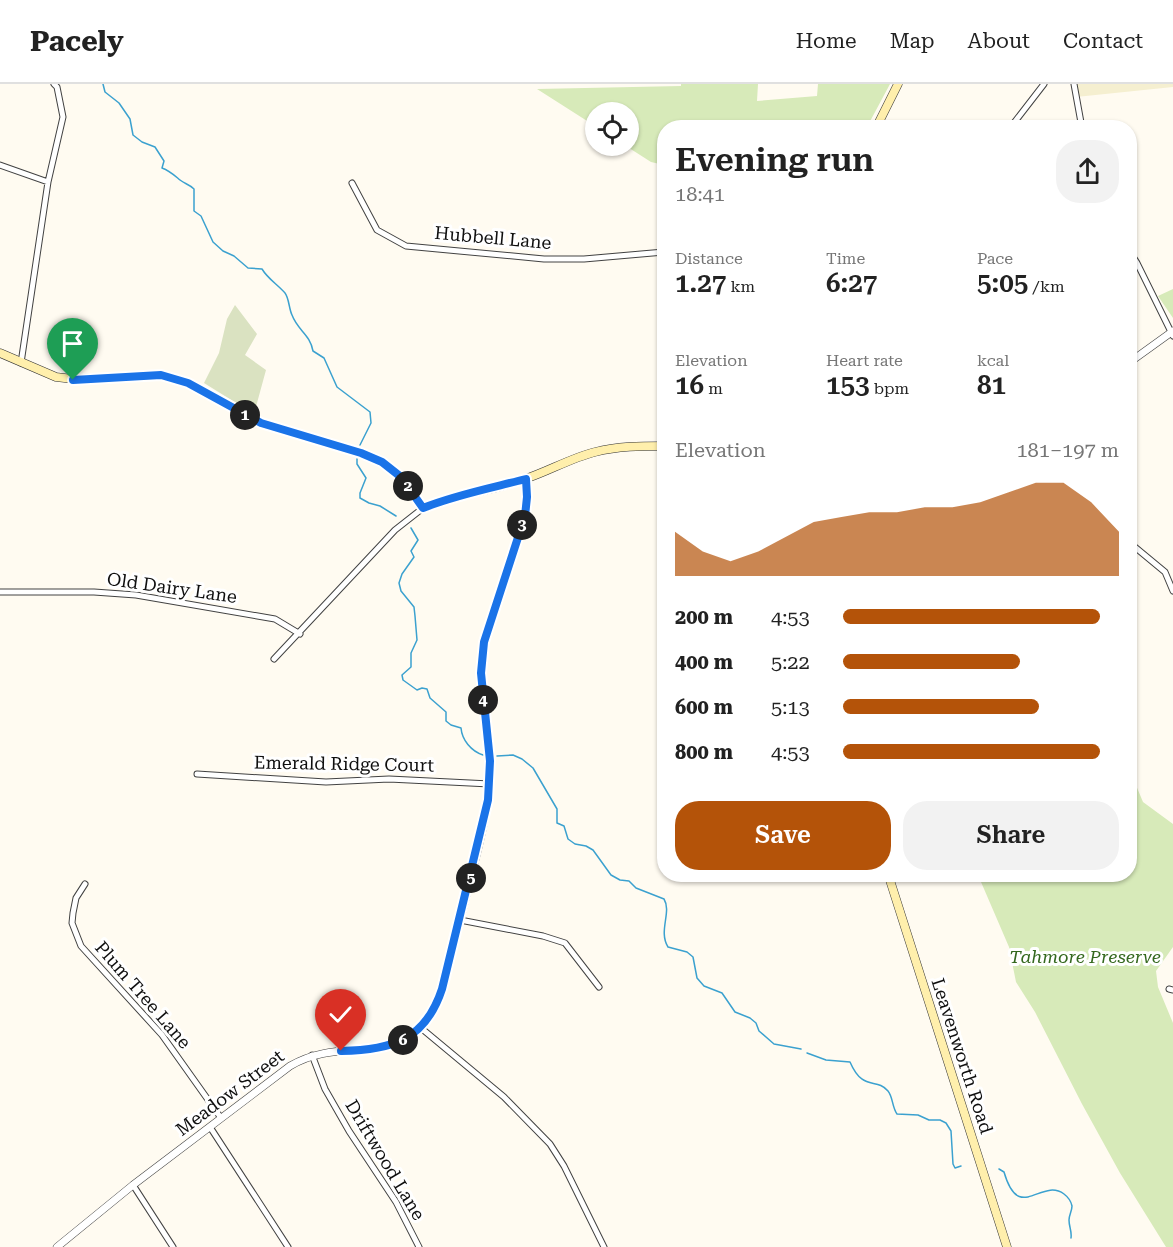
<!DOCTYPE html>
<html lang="en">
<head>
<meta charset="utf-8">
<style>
	:root { --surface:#fff; --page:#f2f2f2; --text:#222; --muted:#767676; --line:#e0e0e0; --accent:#b45309 }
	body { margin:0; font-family:"Roboto Serif",serif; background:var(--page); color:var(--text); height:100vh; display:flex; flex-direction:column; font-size:22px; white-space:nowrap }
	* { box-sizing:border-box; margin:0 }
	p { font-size:20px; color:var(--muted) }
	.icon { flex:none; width:33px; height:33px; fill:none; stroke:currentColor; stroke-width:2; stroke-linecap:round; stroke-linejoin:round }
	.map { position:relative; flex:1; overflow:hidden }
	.sheet { position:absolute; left:657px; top:36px; width:480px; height:762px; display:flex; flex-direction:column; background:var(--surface); border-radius:24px; box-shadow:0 2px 4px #0004 }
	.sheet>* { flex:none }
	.controls { position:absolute; left:585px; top:18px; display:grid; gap:12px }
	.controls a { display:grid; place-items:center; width:54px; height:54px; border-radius:50%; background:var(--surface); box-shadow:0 2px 4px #0004; font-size:30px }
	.pin { position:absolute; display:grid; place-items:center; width:51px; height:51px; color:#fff; margin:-62px -26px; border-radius:50% 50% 50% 0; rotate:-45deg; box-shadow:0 0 6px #0007 }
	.pin .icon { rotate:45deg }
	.km { position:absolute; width:30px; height:30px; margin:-15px; border-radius:50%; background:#222; color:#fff; font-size:16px; line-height:30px; text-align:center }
	.round { display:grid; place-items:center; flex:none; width:63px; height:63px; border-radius:24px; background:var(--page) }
	.summary { display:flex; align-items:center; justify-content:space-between; height:102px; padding:0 18px }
	h1 { font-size:33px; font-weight:600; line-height:45px }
	.stats { display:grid; grid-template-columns:repeat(3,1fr); gap:9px; height:102px; padding:6px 18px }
	.stats div { display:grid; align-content:center }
	.stats b { font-size:26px; font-weight:600 }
	.stats small { font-size:16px; font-weight:400 }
	.stats p { font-size:16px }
	.chart { height:168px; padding:12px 18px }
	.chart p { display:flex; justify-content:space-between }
	.chart svg { width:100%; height:108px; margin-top:6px; fill:var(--accent); opacity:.7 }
	.cta { display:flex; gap:12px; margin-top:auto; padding:12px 18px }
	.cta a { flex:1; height:69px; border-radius:24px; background:var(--accent); color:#fff; font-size:24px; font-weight:600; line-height:69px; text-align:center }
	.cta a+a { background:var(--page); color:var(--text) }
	ul { padding:0 18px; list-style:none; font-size:20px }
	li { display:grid; grid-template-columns:96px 72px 1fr; align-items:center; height:45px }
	li i { height:15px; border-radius:8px; background:var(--accent) }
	header { display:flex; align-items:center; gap:36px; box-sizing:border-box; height:84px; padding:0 30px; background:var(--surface); border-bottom:2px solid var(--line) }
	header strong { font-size:28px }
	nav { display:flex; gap:33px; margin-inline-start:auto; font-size:21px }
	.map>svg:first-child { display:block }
</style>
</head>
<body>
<header>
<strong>Pacely</strong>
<nav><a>Home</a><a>Map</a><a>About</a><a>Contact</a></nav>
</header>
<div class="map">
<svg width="1173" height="1163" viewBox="0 0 1173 1163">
	<rect width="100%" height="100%" fill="#fffbf1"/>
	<path fill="#f5efd0" d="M1074,0H1173V3L1076,13Z"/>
	<path fill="#d7eab9" d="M681,0H758L757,17L817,12L818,0H890L867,43L664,44V81L651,78L626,62H628V28H596L595,42L537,5L681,2Z
		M1173,205V234L1158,212Z
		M1130,687L1143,718L1173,740V863L1156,887L1158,903L1173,939V1163H1166L1120,1089L1082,1020L1035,928L1016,898L1009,863L978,791L1130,790Z"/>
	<path fill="#dae2c1" d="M235,221L257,250L245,271L266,286L254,330L204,299L219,269L227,235Z"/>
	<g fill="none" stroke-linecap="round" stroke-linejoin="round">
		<path stroke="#3ba1cf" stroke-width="1.5" d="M103,0L105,8L119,19L130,35L133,51L142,58L155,63L164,77L162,84C170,87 174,91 180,96C185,100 189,100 194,105V127L201,132L213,158L223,167L234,172L248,184L262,185C268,195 277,200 285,209C289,214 289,225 292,231C298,247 310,250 313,267L324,274L337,303L370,328L371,339L360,361
			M357,375V380L366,394L360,409V414L369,419L380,422L396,432
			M411,444L418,456L411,467L414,473L402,490L399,499L401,507L414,523L415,532L417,556L411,569V583L402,591L403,596L417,606L422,604L427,605L430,614L446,628V637L451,641L461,644C462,656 471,667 483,671
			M497,672L513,671L522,675L533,684L557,725V739L564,742L568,755L575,760L586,762L593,766L611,791L620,796L629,797L636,804L664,815C672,828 658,847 668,863L687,868L693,873L697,894L704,902L722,909L735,928L750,934L756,939L759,947L774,960L801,965
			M807,969L826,976L850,978C863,1008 876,993 888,1007C893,1013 892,1023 897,1030L918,1031L929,1036H940L946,1039L951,1047L953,1080L955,1084L961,1082
			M999,1085L1004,1088C1019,1140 1041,1093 1064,1110C1068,1113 1071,1117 1072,1122C1072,1127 1069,1131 1069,1136C1069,1143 1072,1147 1071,1154"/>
		<g stroke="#424242" stroke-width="7">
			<path id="minor" d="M1074,0L1082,44
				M1010,44L1044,0
				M0,81L48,98
				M352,99L377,146L406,162L544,175H584L664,168
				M1130,168L1137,179L1173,252
				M21,279L48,98L63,33L57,3L54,0
				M1130,459L1165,488L1173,507
				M0,508H94L136,511L275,535L300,550
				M274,575L395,446L423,424
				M197,690L326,698L389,695L490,700
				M85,800L76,814L73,829L72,839L81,862L162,951L221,1034
				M460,836L543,852L565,859L599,903
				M1169,905L1173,906
				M421,944L504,1013L550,1060L564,1082L604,1163
				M312,971L325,1005L349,1047L396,1118L419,1163
				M210,1043L288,1163
				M133,1101L173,1163"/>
		</g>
		<g stroke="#424242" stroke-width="8">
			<path id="tertiary" d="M1130,278L1173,247
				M57,1163L133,1101L290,982C348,947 412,994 442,905C453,867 462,828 472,789C480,757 489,724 490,690C492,646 476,602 484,558L525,432L527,413L526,395"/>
		</g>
		<g stroke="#313131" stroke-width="9">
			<path id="secondary" d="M876,44L898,0
				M0,269L56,293L73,295L161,291L188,299L261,339L361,369L382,378L401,393L423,424C456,410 492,407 525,395C549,387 571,374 595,368C618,362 641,362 664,362
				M888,790L1007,1163"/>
		</g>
		<use href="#minor" stroke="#fff" stroke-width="5"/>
		<use href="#tertiary" stroke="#fff" stroke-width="7"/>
		<use href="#secondary" stroke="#ffefac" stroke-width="8"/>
	</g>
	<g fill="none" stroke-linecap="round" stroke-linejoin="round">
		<g stroke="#fff" stroke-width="12">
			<path id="route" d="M73,296L161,291L188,299L261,339L361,369L382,378L401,393L423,424C455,411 491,404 526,395L527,413L525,432L484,558L481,589L490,677L488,716L442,905C425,957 391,966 341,967"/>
		</g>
		<use href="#route" stroke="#1a73e8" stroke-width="8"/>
	</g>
	<g text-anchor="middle" stroke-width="6" stroke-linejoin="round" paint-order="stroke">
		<g font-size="18" fill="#0f0f0f" stroke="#fff">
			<text transform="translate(493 154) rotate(5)" y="6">Hubbell Lane</text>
			<text transform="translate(172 504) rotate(8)" y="6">Old Dairy Lane</text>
			<text transform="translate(344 680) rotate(1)" y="6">Emerald Ridge Court</text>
			<text transform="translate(143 911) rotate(49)" y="6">Plum Tree Lane</text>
			<text transform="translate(962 972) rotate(72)" y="6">Leavenworth Road</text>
			<text transform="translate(230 1009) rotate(-37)" y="6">Meadow Street</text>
			<text transform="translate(385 1076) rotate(59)" y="6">Driftwood Lane</text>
		</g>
		<g font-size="18" font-style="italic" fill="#34681e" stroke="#fff">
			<text x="1085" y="879">Tahmore Preserve</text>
		</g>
	</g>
</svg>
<div class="controls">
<a><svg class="icon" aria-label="locate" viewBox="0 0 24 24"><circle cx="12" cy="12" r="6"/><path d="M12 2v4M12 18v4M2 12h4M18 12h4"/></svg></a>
</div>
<div class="pin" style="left:73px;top:296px;background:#1e9e55"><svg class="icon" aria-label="arrive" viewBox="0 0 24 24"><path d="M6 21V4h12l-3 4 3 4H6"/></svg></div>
<div class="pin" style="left:341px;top:967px;background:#d93025"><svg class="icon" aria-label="check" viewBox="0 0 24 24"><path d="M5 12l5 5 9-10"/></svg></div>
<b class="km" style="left:245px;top:331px">1</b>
<b class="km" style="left:408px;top:402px">2</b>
<b class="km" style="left:522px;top:441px">3</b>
<b class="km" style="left:483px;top:616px">4</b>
<b class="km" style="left:471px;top:794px">5</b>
<b class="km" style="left:403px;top:956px">6</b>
<section class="sheet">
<div class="summary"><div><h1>Evening run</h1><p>18:41</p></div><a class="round"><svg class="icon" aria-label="share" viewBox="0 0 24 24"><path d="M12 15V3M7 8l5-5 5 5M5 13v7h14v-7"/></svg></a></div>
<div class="stats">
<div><p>Distance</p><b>1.27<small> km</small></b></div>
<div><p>Time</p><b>6:27</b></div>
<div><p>Pace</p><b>5:05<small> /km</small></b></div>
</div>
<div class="stats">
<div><p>Elevation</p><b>16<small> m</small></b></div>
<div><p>Heart rate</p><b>153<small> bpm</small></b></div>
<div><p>kcal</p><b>81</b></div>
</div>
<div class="chart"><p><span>Elevation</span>181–197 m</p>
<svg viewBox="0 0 160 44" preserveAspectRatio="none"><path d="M0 44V26L10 34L20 38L30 34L40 28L50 22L60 20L70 18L80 18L90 16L100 16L110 14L120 10L130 6L140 6L150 14L160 26V44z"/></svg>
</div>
<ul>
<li><b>200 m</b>4:53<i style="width:93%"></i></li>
<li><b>400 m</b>5:22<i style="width:64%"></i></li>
<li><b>600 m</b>5:13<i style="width:71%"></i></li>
<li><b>800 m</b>4:53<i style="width:93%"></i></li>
</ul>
<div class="cta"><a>Save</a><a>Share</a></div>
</section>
</div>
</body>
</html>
